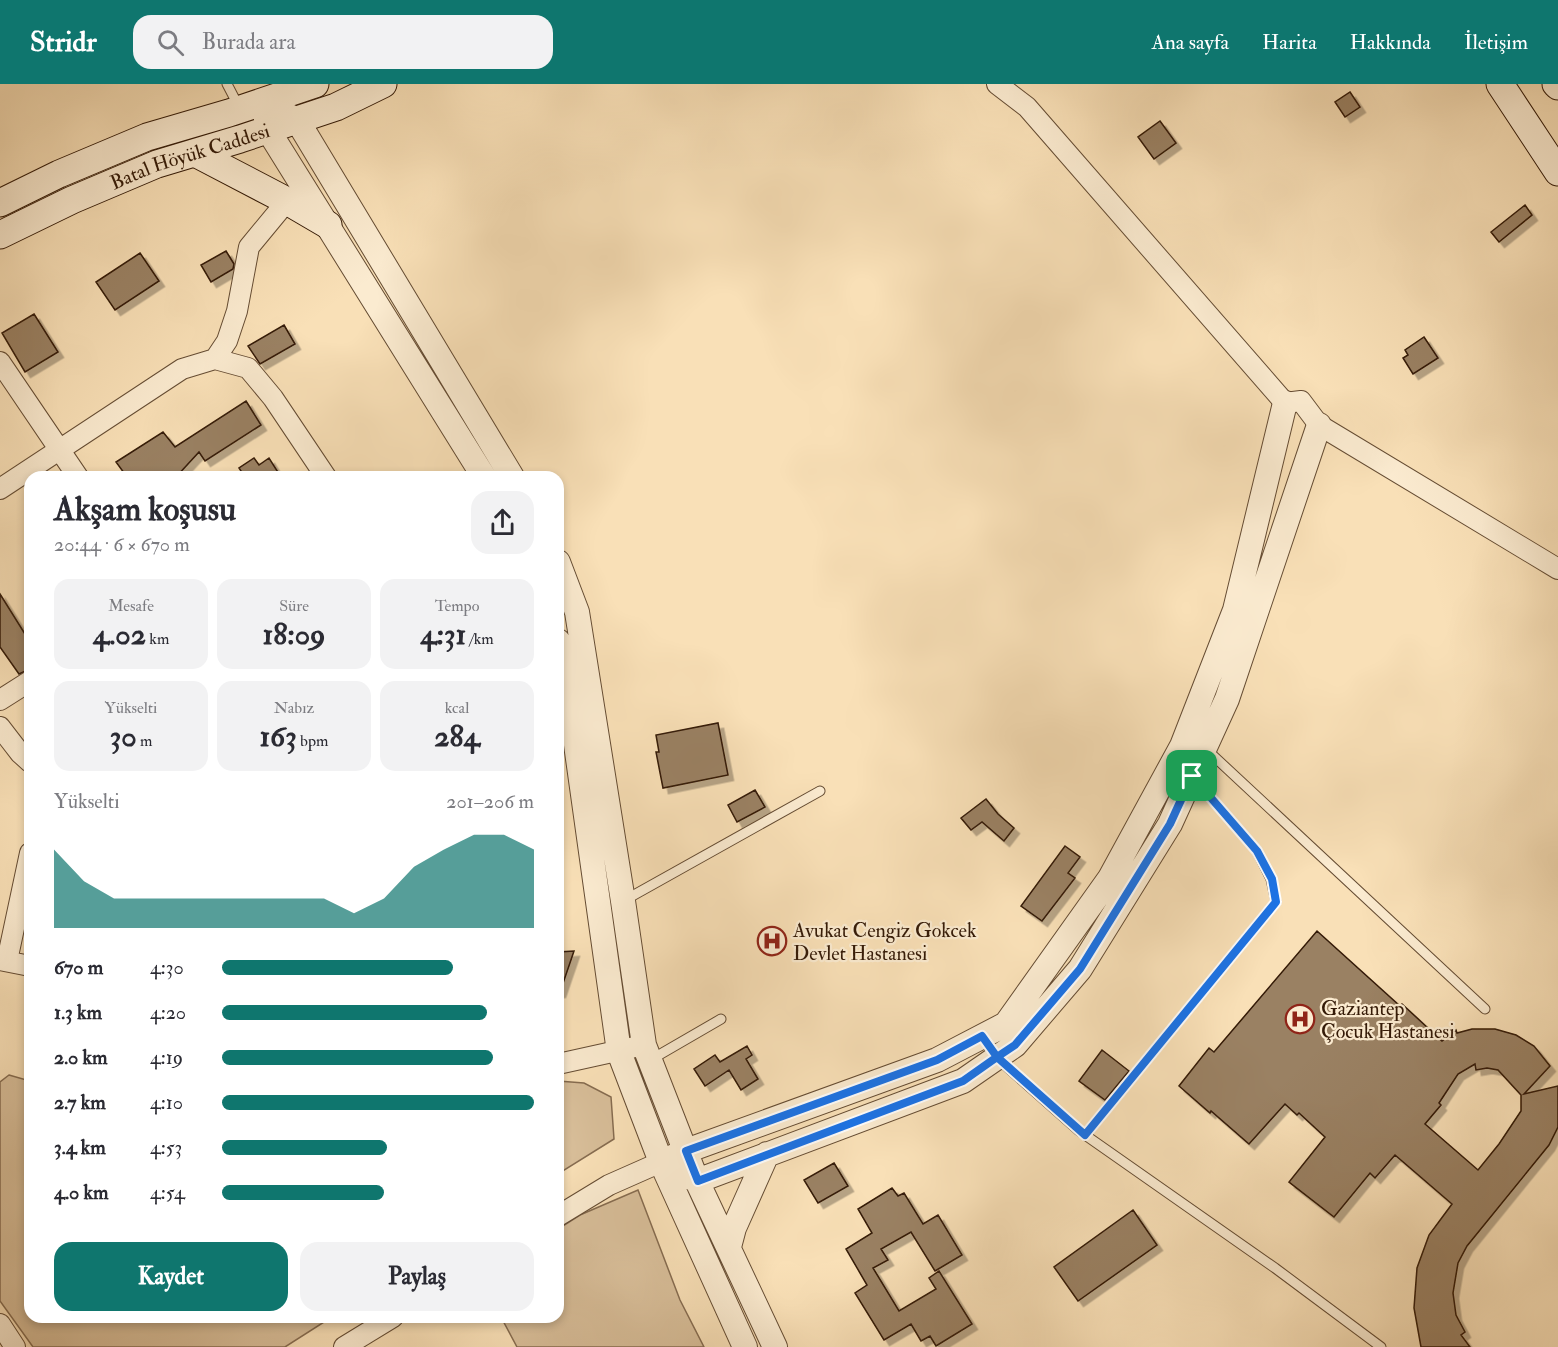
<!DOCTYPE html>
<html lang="tr">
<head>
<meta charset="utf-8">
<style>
	:root { --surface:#fff; --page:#f2f2f3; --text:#2b2b33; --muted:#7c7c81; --accent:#0f766e }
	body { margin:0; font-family:"IM FELL Double Pica",serif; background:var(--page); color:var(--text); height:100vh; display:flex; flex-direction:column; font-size:22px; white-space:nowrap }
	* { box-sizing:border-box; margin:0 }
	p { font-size:20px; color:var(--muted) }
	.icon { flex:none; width:33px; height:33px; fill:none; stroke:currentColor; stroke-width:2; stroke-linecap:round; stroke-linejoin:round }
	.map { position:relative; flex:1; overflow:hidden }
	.drawer { position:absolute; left:24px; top:387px; width:540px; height:852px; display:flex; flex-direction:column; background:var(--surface); border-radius:18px; box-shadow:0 3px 9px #0003 }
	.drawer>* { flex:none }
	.pin { position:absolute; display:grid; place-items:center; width:51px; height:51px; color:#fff; margin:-26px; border-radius:12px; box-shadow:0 3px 9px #0006 }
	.round { display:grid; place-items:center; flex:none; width:63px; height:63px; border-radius:18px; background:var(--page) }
	.overview { display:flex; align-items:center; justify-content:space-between; height:102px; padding:0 30px }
	h1 { font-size:33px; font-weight:800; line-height:45px }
	.stats { display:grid; grid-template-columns:repeat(3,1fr); gap:9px; height:102px; padding:6px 30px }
	.stats div { display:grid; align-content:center; border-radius:15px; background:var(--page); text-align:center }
	.stats b { font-size:30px; font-weight:800 }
	.stats small { font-size:16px; font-weight:400 }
	.stats p { font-size:16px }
	.chart { height:168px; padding:12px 30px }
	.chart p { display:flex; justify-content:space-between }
	.chart svg { width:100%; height:108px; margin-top:6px; fill:var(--accent); opacity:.7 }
	.action { display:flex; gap:12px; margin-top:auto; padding:12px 30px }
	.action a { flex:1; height:69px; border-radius:18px; background:var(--accent); color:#fff; font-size:24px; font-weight:800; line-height:69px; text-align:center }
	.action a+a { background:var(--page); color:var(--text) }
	ul { padding:0 30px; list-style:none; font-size:20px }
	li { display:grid; grid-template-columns:96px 72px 1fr; align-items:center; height:45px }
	li i { height:15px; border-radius:8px; background:var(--accent) }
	header { display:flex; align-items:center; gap:36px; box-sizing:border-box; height:84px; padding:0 30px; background:var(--accent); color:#fff }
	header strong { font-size:28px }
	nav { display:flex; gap:33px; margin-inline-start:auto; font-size:21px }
	.search { width:420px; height:54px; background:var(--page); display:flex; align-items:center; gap:15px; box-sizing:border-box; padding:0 21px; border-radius:18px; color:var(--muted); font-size:22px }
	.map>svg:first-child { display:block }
</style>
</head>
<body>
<header>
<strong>Stridr</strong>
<div class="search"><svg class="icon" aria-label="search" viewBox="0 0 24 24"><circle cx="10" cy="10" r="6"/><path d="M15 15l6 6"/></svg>Burada ara</div>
<nav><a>Ana sayfa</a><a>Harita</a><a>Hakkında</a><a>İletişim</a></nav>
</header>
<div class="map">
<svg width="1558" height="1263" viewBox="0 0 1558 1263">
	<defs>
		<filter id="shadow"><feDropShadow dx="5.5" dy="5.5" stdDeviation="0" flood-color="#0004"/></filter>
	</defs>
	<rect width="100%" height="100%" fill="#f9e0b7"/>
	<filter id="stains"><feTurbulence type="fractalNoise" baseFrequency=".00333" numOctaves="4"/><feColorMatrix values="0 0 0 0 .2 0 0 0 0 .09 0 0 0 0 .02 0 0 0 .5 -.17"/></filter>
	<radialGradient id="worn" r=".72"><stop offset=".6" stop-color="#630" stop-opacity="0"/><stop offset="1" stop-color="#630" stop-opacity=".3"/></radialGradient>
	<path fill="#d8be99" stroke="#866c50" stroke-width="1.5" d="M9,991L30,997V1233H332L285,1263H33L0,1217V998Z
		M558,997L584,999L611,1013L614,1055L558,1090Z
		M638,1106L680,1216L704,1263H517L501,1233H558V1145L580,1131Z"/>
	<path fill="#9a8163" stroke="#341a07" stroke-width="1.5" fill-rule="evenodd" filter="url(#shadow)" d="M1350,8L1360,23L1345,33L1335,18Z
		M1160,37L1176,59L1154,75L1138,53Z
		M1525,121L1532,131L1499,158L1491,148Z
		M226,167L234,180L233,185L211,198L201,181Z
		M140,169L159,197L115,226L96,198Z
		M34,230L58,268L25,288L2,249Z
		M284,241L295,260L260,280L248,262Z
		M1424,253L1438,274L1413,290L1403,274L1408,271L1405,266Z
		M246,317L261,341L205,377L199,368L176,393H127L116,378L163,348L175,363Z
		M254,374L259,381L269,374L281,393H239L243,390L239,384Z
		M0,510L30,558V585L19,590L0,563Z
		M718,639L728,691L663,704L656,668H659L656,651Z
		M755,706L765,723L737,738L728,721Z
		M986,715L998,730L1014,744L1004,757L982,738L971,746L961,734Z
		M1065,762L1080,773L1068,789L1075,794L1042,837L1021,822Z
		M1317,847L1400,922L1402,920L1442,957L1456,946L1457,949L1472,945H1495L1516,951L1534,962L1550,982L1524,1010L1558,1002V1043L1549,1061L1467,1162L1458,1179L1453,1209L1456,1231L1465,1248L1461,1251L1470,1263H1421L1414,1224L1417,1184L1429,1151L1452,1120L1395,1071L1375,1094L1370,1089L1334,1133L1289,1098L1325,1053L1299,1029L1297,1031L1285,1020L1249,1060L1211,1027L1210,1029L1179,1002L1209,964L1214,968ZM1475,980L1476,986L1487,984L1498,986L1521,1011V1027L1499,1060L1478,1086L1425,1040L1441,1021L1439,1019L1458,990Z
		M574,867L560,908H558V868Z
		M747,962L752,971L746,975L758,995L741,1006L729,986L705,1002L694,985L715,971L720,978Z
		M1102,966L1129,987L1105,1016L1079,997Z
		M834,1079L848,1102L818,1119L804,1096Z
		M892,1104L898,1112L904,1109L923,1140L938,1131L962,1171L935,1187L911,1148L881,1165L888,1176L873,1184L899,1227L936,1205L929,1194L939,1187L972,1240L936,1262L930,1252L921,1257L911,1240L884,1256L855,1209L867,1201L846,1165L872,1149L858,1125Z
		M1133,1126L1157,1161L1078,1217L1054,1183Z"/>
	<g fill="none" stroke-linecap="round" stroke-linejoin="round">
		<g stroke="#654c33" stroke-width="11">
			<path id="service" d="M227,0L239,23
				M1206,665L1485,925
				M625,816L820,707
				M997,974L1078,1046L1275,1184L1381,1263
				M652,975L721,935
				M1085,1051L1276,818L1271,795L1257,767L1193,693"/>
		</g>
		<g stroke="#654c33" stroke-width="22">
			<path id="minor" d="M997,0L1027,23L1285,319L1301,317L1319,341L1558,485
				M215,275L248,284L273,314L326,393
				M0,278L78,393
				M0,405L182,285L215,275L227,257L237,227L249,163L287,117
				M0,616L30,597
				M0,643L20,669L30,678
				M0,876L30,882
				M7,877L30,769
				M558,980L644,961
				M558,1132L609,1101L661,1078
				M0,1240L15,1263
				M344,1263L393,1233"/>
		</g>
		<g stroke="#654c33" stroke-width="26">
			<path id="tertiary" d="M280,27L297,36L512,393
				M265,29L268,46L484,393
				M558,478L577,528L623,817L644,961L697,1097L775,1263
				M558,557L567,596L619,968L661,1078L745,1263
				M661,1078L697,1097L963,997L1015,961L1080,885L1170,740L1227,615L1319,341
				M661,1078L686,1067L937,976L1006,940L1110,794L1182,662L1235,526L1285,319
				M729,1163L734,1144L767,1070"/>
		</g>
		<g stroke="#341a07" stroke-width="29">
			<g id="secondary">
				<path d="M1500,0L1558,88"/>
				<path d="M1556,0L1558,2"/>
				<path d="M195,69L287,117L328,141"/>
				<path d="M0,119L59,90L147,53L229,29L315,0"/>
				<path id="s1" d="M0,151L72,116L157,80L240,55L336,23L383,0"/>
			</g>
		</g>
		<use href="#service" stroke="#fbebd0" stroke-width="9"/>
		<use href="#minor" stroke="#fbebd0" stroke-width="20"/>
		<use href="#tertiary" stroke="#fbebd0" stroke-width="24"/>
		<use href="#secondary" stroke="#fbebd0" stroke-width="27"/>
	</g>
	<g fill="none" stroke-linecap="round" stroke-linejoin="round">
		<g stroke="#fff" stroke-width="12">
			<path id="route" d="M1192,692L1170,740L1080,885L1015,961L997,973L982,952L937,976L686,1067L698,1097L963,997L997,973L1085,1051L1276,818L1272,795L1257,767L1192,692"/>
		</g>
		<use href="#route" stroke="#1a73e8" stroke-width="8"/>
	</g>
	<defs>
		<g id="hospital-ring" transform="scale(1.5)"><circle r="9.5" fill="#fbebd0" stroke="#8f2418" stroke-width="1.5"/><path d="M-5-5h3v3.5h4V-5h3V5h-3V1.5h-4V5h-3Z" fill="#8f2418"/></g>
	</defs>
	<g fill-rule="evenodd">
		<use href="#hospital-ring" x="772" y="857"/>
		<use href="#hospital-ring" x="1300" y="935"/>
	</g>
	<g text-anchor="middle" stroke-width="4.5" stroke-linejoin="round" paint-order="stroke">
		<g font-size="20" fill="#341a07" stroke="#fbebd0">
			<text dy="7" stroke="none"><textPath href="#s1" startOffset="206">Batal Höyük Caddesi</textPath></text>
		</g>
		<g font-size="20" fill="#341a07" stroke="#fbebd0" text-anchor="start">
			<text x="793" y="853">Avukat Cengiz Gokcek<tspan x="793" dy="23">Devlet Hastanesi</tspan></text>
			<text x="1321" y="931">Gaziantep<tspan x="1321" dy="23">Çocuk Hastanesi</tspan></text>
		</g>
	</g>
	<rect width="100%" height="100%" filter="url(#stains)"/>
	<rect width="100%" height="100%" fill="url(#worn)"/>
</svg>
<div class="pin" style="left:1192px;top:692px;background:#1e9e55"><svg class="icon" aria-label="arrive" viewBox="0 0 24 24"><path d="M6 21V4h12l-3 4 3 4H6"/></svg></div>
<section class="drawer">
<div class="overview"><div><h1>Akşam koşusu</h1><p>20:44 · 6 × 670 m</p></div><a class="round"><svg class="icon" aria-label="share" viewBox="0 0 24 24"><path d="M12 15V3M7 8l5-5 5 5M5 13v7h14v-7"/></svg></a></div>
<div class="stats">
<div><p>Mesafe</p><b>4.02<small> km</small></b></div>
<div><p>Süre</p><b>18:09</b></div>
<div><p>Tempo</p><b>4:31<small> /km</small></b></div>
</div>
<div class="stats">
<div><p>Yükselti</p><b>30<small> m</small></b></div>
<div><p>Nabız</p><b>163<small> bpm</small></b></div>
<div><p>kcal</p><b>284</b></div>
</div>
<div class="chart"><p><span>Yükselti</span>201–206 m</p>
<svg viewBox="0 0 160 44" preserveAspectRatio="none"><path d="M0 44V12L10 25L20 32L30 32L40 32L50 32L60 32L70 32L80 32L90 32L100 38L110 32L120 19L130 12L140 6L150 6L160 12V44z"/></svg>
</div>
<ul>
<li><b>670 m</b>4:30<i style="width:74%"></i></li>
<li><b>1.3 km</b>4:20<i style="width:85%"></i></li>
<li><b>2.0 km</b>4:19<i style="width:87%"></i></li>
<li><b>2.7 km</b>4:10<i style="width:100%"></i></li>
<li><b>3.4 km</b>4:53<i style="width:53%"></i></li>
<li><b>4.0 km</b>4:54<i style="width:52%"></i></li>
</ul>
<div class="action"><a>Kaydet</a><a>Paylaş</a></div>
</section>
</div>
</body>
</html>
